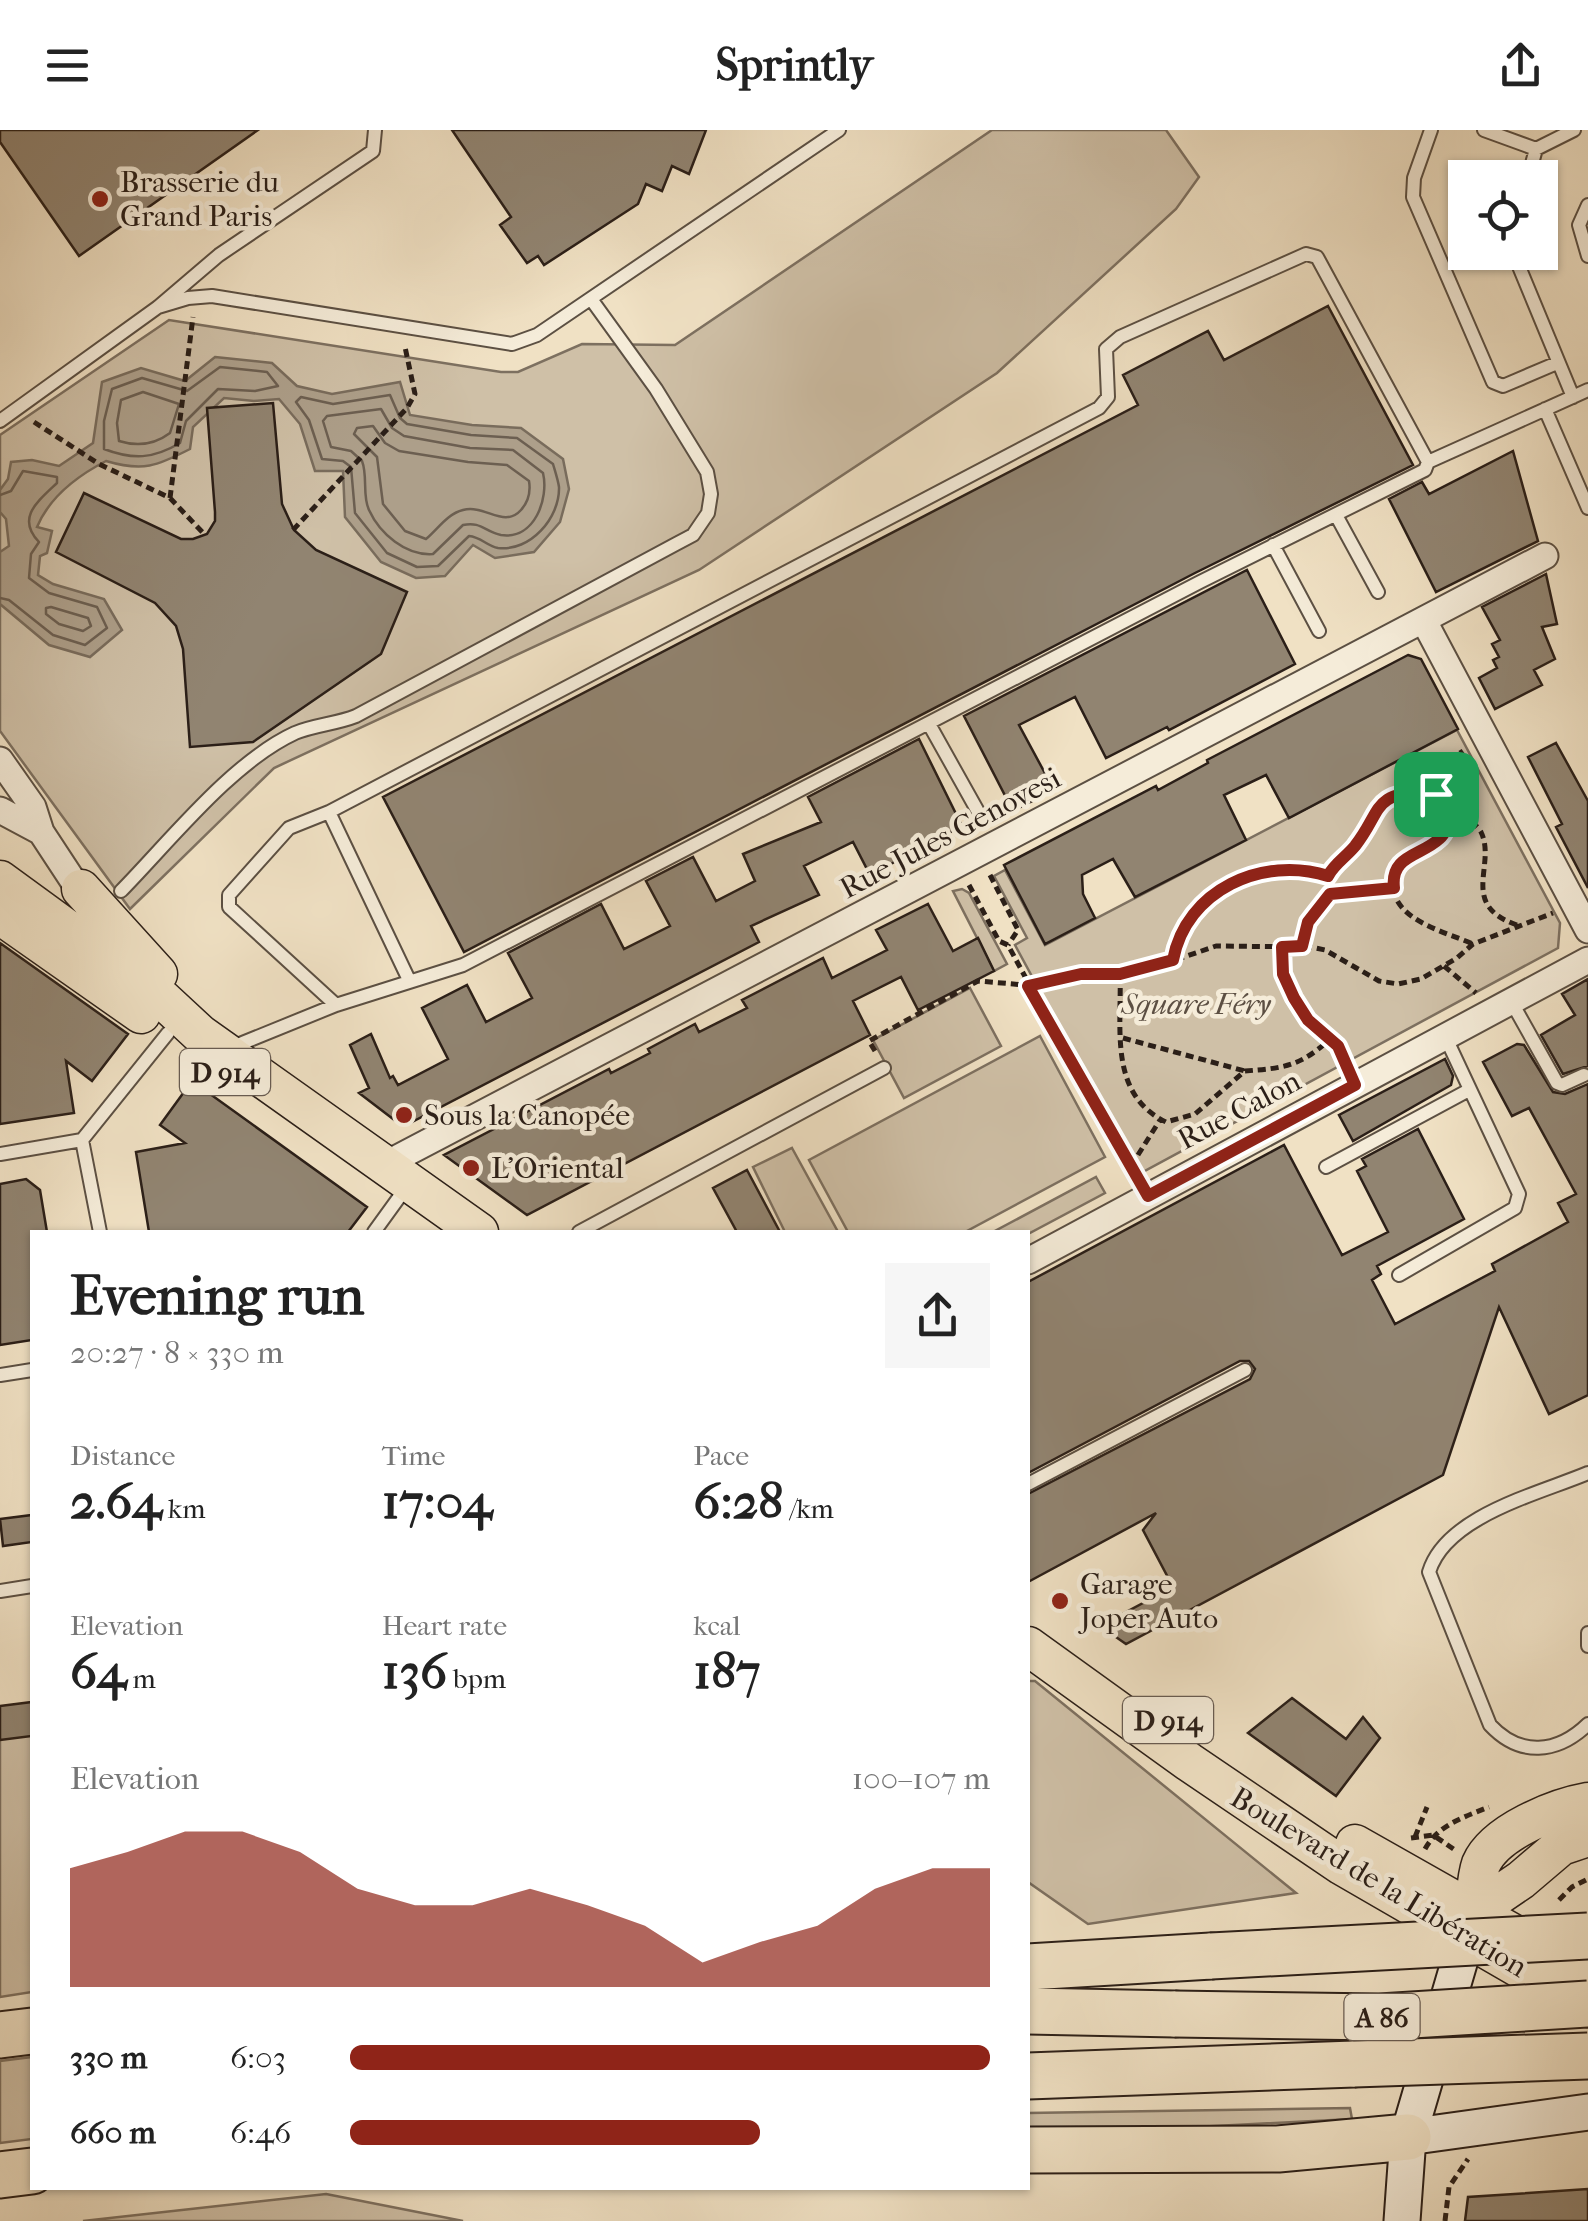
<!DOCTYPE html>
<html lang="en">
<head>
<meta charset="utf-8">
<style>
	:root { --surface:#fff; --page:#f6f6f6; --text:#222; --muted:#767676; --accent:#8f2418 }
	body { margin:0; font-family:"IM FELL French Canon",serif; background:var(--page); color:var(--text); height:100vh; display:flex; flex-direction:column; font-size:38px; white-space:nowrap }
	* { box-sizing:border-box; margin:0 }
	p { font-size:32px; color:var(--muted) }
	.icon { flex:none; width:55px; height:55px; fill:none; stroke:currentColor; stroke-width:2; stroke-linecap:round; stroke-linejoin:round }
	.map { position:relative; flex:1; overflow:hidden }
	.panel { position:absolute; left:30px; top:1100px; width:1000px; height:960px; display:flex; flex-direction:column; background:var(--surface); border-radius:0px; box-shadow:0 2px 8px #0004 }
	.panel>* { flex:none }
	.tools { position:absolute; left:1448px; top:30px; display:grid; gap:20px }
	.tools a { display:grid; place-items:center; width:110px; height:110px; border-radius:0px; background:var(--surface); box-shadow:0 2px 8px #0004; font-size:50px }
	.pin { position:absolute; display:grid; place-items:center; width:85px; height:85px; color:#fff; margin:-42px; border-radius:20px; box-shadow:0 5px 15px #0006 }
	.round { display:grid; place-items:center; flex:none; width:105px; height:105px; border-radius:0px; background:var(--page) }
	.headline { display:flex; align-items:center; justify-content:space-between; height:170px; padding:0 40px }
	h1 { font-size:55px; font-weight:700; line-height:75px }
	.stats { display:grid; grid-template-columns:repeat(3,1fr); gap:15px; height:170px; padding:10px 40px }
	.stats div { display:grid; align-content:center }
	.stats b { font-size:50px; font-weight:700 }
	.stats small { font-size:28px; font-weight:400 }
	.stats p { font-size:28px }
	.chart { height:280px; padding:20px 40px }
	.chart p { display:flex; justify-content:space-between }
	.chart svg { width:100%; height:180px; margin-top:10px; fill:var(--accent); opacity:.7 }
	ul { padding:0 40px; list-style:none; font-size:32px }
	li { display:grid; grid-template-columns:160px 120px 1fr; align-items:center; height:75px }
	li i { height:25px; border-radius:12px; background:var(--accent) }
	header { display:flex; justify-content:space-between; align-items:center; height:130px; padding:0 40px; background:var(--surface); font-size:45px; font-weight:700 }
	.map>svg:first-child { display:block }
</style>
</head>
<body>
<header><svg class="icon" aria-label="menu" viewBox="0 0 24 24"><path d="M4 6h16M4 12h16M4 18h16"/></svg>Sprintly<svg class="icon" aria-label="share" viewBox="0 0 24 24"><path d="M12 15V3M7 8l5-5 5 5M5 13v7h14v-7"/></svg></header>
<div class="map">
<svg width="1588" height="2091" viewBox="0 0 1588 2091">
	<rect width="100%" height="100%" fill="#f0e1c4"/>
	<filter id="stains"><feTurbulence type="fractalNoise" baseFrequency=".002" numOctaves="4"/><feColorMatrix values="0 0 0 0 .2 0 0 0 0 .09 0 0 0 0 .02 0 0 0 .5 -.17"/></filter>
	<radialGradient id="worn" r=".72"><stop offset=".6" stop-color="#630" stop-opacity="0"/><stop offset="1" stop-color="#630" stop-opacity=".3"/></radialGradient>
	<path fill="#cfc0a7" stroke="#7d7060" stroke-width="2.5" d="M992,0H1166L1199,47L1176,79L997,243L699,440L274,638L130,779L0,601V305L169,190L501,242H518L582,214L675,215Z
		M1457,600L1560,793L1558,818L1139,1044L1015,815L1027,808L994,746L1005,740L1045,815Z
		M962,759L969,763L1007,834L994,841L953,761Z
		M970,858L1001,916L904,968L873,910Z
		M1040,906L1105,1027L965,1102H848L809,1030Z
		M792,1018L837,1100L836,1102H785L753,1037Z
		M1096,1047L1105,1063L1028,1104L993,1102Z
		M1028,1551H1035L1296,1763L1088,1794L1028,1752Z
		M32,1602V1862L0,1867V1607Z
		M32,1927V2009L0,2013V1931Z
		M1350,1978L1352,1989L1157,1999L1028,2000V1983Z
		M326,2064L463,2091H83Z"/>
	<path fill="#ad9f8a" stroke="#796c5c" stroke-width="2.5" d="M215,227L272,233L297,256L332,264L400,252L410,285L472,295L521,298L563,329L569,359L560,392L534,422L495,428L473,415L445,446L416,448L381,432L345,387L343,341H315L300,294L279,269L254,271L224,268L193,297L190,319C157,336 143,342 106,331C77,346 50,366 37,397L52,401L47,423L40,426L38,445L53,454L104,469L122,500L90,527L49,515L0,474V422L9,416L6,389L0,382V360L8,349L11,332L32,330L59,336L93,313L102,252L141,238L185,251Z"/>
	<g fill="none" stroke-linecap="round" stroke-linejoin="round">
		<path stroke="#6c5f51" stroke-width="2.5" d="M220,237L267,242L278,256L255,261L218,259L186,291L180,313C153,329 133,330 104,319V291L112,259L142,248L187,261Z
			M143,262L179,274L170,303C154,315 138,317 119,311L117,293L121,270Z
			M390,265L400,288L407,294L471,305L517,308L553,334C555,341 558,350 559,357C560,388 530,422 498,418C487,416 481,407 469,406L438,436L417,437L387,423L355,383L351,337L343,331L322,329L309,290L296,272L301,267L333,274Z
			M381,279L392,298L404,306L470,318L513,320L543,343C549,368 535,410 501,405C485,402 481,391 463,395L433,424C406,426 380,404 369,380C362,366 368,346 362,331L351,321L331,317L323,291L327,286Z
			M373,296L385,313L399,321L468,332L507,335L529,351C531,363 528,372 521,380C504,399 485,374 463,380C447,384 438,399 426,409L405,401L383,374L377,327L354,304L357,298Z
			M0,365L11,361L23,341L57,347V353C37,372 16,388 39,412L31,424L29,448L49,463L97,477L107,498L85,515L53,505L9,470L0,468
			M51,477L88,488L91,496L83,501L59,494L46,484V478Z"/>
	</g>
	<path fill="#918471" stroke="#2b1f18" stroke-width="2.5" d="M0,0H258L79,126L0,12Z
		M452,0H706L689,44L672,36L662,61L646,54L638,74L544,135L538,126L527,133L500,95L511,87Z
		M1328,176L1413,335L1195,443L464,822L383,667L1138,275L1123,245L1208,201L1224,230Z
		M273,273L282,374L294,400L316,420L407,462L381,524L253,612L190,617L183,519L176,496L155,473L56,422L84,363L181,409H193L207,404L215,391V382L207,278Z
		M1513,321L1538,411L1436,462L1389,369L1422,352L1429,364Z
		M1247,440L1295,534L1169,600L1167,597L1106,628L1075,567L1019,595L1054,660L1013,681L964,586Z
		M1546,444L1557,494L1542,497L1555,529L1534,540L1542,555L1495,579L1479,548L1497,538L1493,530L1499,527L1492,514L1500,510L1482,477Z
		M1408,525L1421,529L1458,599L1289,688L1266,645L1224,665L1246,710L1135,767L1113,729L1082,745L1083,764L1095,788L1045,814L1004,735L1156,656L1158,660L1208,633L1207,630Z
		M919,609L962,696L870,745L853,712L804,736L819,765L751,796L759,812L410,993L397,992L359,963L369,958L350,915L371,904L390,948L393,946L398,955L448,929L422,878L467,855L486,892L532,868L508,823L601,774L624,819L670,796L646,751L693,727L716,771L755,751L743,724L821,692L808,667Z
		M1556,613L1588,671V758L1556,697L1562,694L1528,627Z
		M928,774L953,821L978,808L994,841L918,880L901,847L853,871L870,905L527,1085L444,1025L609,939L611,943L650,923L648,919L695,894L699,902L747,878L742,870L823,828L832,848L887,820L876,800Z
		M0,813L128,904L92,951L66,931L74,983L0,994Z
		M1588,849V936L1563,944L1541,905L1575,885L1562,864Z
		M1517,914L1524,915L1553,962L1565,964L1588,954V1265L1549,1284L1499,1177L1443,1345L1126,1514L1100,1496L1173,1457L1143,1400L1156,1383L1028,1452V1364L1250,1249L1255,1239L1249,1231H1240L1028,1343V1152L1284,1015L1342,1125L1388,1102L1357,1041L1366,1036L1362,1029L1418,999L1464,1089L1377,1136L1381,1144L1372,1150L1395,1194L1495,1141L1492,1134L1568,1092L1558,1073L1576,1064L1529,978L1512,986L1483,932Z
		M1445,929L1453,946L1451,955L1353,1011L1339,985Z
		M192,951L367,1077L348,1102H149L136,1022L185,1013L160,995Z
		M747,1040L780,1102H737L713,1058Z
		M26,1049L40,1060L47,1102H32V1210L0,1215V1054Z
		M32,1385V1412L3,1416L0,1389Z
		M1292,1568L1346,1609L1363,1587L1380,1608L1336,1666L1248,1603Z
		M32,1572V1606L0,1610V1576Z
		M1588,2059V2091H1465L1468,2067Z"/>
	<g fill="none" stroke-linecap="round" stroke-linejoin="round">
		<g stroke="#5c5043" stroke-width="16">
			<path id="lane" d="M1431,0L1414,48L1413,67L1493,252L1503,256L1557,233
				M1484,0L1536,19
				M1528,48L1536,19L1574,0
				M1588,75L1579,95L1588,126
				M1513,122L1573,267
				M158,177L188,168L212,166L512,214L537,205L839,0
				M1545,279L1588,378
				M0,291L158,177L219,125L373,21L375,0
				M1428,332L1588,260
				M1336,385L1378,462
				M1273,415L1319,501
				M929,594L981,687
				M329,682L289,698L229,765V777L336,875
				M121,761C170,711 232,632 295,603C314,595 336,594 356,586L676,414L693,405L708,383L711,364L707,342L656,259L591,169
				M1511,871L1557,953L1562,955L1584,945
				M230,918L336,875L463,835L1200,452L1425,340L1428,332L1317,127L1306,124L1120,207L1106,219L1108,267L1099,278L329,682L409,850
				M0,1024L82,1010
				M1326,1037L1469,960
				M100,1102L82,1010L168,903
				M374,1102L408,1055
				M579,1102L884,938
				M1399,1145L1515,1078L1519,1064L1445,906
				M0,1245L32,1240
				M1588,1343C1538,1364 1446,1386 1429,1442L1490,1595C1520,1627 1557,1624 1588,1594
				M1028,1354L1245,1240
				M0,1461L32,1456
				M1588,1503V1516"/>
		</g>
		<g stroke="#5c5043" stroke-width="29">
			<path id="street" d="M1424,491L1588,800
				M0,630L33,677L41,702L87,772
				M0,680L41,702
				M384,1035L1545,426
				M1028,1131L1588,830"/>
		</g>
		<g stroke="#2b1f18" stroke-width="39">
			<path id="secondary" d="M1408,2007L1588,1982
				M1402,2091L1408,2007L1471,1792"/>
		</g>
		<g stroke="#2b1f18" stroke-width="41">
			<path id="primary" d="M0,750L159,866L200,904L479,1102
				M81,759L158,844
				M0,785L141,884
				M1028,1516L1189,1632L1341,1735L1588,1878
				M1355,1714L1588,1846
				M1474,1782C1476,1767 1476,1748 1481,1734C1495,1702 1555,1678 1588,1672
				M1474,1782L1521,1750L1561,1716L1588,1707"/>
		</g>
		<g stroke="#2b1f18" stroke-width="49">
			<path id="highway" d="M1028,1837L1211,1826
				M1028,1881L1175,1884
				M0,1905L32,1901
				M1028,1946L1354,1934
				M1028,2020L1278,2019L1408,2007
				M0,2045L32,2041"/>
		</g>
		<path stroke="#2b1f18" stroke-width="5" stroke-dasharray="8 5" stroke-linecap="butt" d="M34,292L99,334L170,368L205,405
			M170,368L193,187
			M293,400L407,278L415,264L405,217
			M1425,659L1432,642L1463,621
			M1453,681C1443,712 1433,708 1410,724C1399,733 1392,743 1393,757C1396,791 1446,802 1473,814
			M990,745L1018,800L1008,815
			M969,755L999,811L1008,815L1118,1019L1137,1046
			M1330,764L1393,758
			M1302,816L1308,792L1330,764L1328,747L1331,740L1357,713L1378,677L1399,662L1425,659C1438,665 1475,691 1481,702C1497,735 1458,775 1517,795
			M1281,817C1283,845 1290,870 1309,891C1323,905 1337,914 1347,932
			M1173,830C1185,760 1264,726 1328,747
			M1444,836L1476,863
			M1120,845C1122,898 1108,964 1166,992L1195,984L1245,941C1283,938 1300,937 1330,909
			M1123,908L1245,941
			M875,921L869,911L978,851L1037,856L1081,844H1120L1158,836L1216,816L1311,817L1325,820L1379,851L1398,854L1421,849L1457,828L1473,814L1553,783
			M1131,1036L1160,990
			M1415,1707L1427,1677
			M1411,1708L1433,1705L1455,1720
			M1425,1719C1438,1695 1464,1687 1489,1677
			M1559,1770L1572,1757L1588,1749
			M1445,2091L1449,2057L1468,2029"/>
		<use href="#lane" stroke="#f5ecd9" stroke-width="12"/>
		<use href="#street" stroke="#f5ecd9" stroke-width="25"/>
		<use href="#secondary" stroke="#f5ecd9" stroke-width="35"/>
		<use href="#primary" stroke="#f0e1c4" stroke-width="38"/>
		<use href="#highway" stroke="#f0e1c4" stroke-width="45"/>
		<g stroke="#2b1f18" stroke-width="49" stroke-linecap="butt">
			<path id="highway-bridge" d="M1211,1826L1588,1806
				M1175,1884L1380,1887L1588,1874
				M1354,1934L1588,1926"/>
		</g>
		<use href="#highway-bridge" stroke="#f0e1c4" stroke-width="45"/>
	</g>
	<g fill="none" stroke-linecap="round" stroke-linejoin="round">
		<g stroke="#fff" stroke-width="20">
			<path id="route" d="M1426,660L1453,680C1450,689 1447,702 1439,709C1421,726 1390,725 1394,758L1330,764L1308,792L1302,816L1282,817L1283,844L1294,868L1308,890L1338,916L1355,955L1148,1066L1028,856L1081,844H1120L1173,830C1186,760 1263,725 1328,746C1334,734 1346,727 1355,716C1383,680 1370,665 1426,660Z"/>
		</g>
		<use href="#route" stroke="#8f2418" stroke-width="12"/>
	</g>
	<g fill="#8f2418" stroke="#f5ecd9" stroke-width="4">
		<circle cx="100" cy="69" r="10"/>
		<circle cx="404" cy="985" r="10"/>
		<circle cx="471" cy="1038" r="10"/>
		<circle cx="1060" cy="1471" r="10"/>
	</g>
	<g text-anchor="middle" stroke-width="9" stroke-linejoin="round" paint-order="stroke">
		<g fill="#f5ecd9" stroke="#685c52" stroke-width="2.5">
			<rect x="180" y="919" width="90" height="46" rx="8"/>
			<rect x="1123" y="1567" width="90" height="46" rx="8"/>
			<rect x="1344.5" y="1864" width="75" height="46" rx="8"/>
		</g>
		<g font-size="28" font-weight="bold" fill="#2b1f18">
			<text x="225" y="952">D 914</text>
			<text x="1168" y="1600">D 914</text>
			<text x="1382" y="1897">A 86</text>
		</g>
		<g font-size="30" fill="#2b1f18" stroke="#f5ecd9" text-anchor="start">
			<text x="120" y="62">Brasserie du<tspan x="120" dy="34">Grand Paris</tspan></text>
			<text x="424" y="995">Sous la Canopée</text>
			<text x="491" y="1048">L'Oriental</text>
			<text x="1080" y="1464">Garage<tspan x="1080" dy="34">Joper Auto</tspan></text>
		</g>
		<g font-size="30" fill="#2b1f18" stroke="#f5ecd9">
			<text transform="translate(950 703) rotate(-28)" y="10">Rue Jules Genovesi</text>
			<text transform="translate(1239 980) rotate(-28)" y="10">Rue Calon</text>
			<text transform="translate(1379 1752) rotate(31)" y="10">Boulevard de la Libération</text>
		</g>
		<g font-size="30" font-style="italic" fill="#5c4f43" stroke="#f5ecd9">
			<text x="1196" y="884">Square Féry</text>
		</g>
	</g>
	<rect width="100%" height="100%" filter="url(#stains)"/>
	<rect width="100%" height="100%" fill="url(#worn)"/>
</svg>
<div class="tools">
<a><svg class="icon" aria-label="locate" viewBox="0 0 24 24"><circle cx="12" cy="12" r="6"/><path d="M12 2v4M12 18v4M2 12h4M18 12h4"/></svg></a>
</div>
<div class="pin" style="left:1436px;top:664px;background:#1e9e55"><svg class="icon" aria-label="arrive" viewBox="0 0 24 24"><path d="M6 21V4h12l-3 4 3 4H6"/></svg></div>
<section class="panel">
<div class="headline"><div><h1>Evening run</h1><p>20:27 · 8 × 330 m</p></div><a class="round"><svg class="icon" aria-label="share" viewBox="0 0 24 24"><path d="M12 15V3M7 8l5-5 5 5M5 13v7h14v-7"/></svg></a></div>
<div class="stats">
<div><p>Distance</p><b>2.64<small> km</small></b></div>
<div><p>Time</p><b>17:04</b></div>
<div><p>Pace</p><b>6:28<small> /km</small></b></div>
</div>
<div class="stats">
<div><p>Elevation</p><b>64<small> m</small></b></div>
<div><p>Heart rate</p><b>136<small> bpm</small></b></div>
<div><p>kcal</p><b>187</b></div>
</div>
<div class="chart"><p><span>Elevation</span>100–107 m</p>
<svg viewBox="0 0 160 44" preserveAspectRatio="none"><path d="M0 44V15L10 11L20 6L30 6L40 11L50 20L60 24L70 24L80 20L90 24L100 29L110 38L120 33L130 29L140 20L150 15L160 15V44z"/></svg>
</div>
<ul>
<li><b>330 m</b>6:03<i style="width:100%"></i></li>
<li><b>660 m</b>6:46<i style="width:64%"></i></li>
</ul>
</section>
</div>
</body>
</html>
